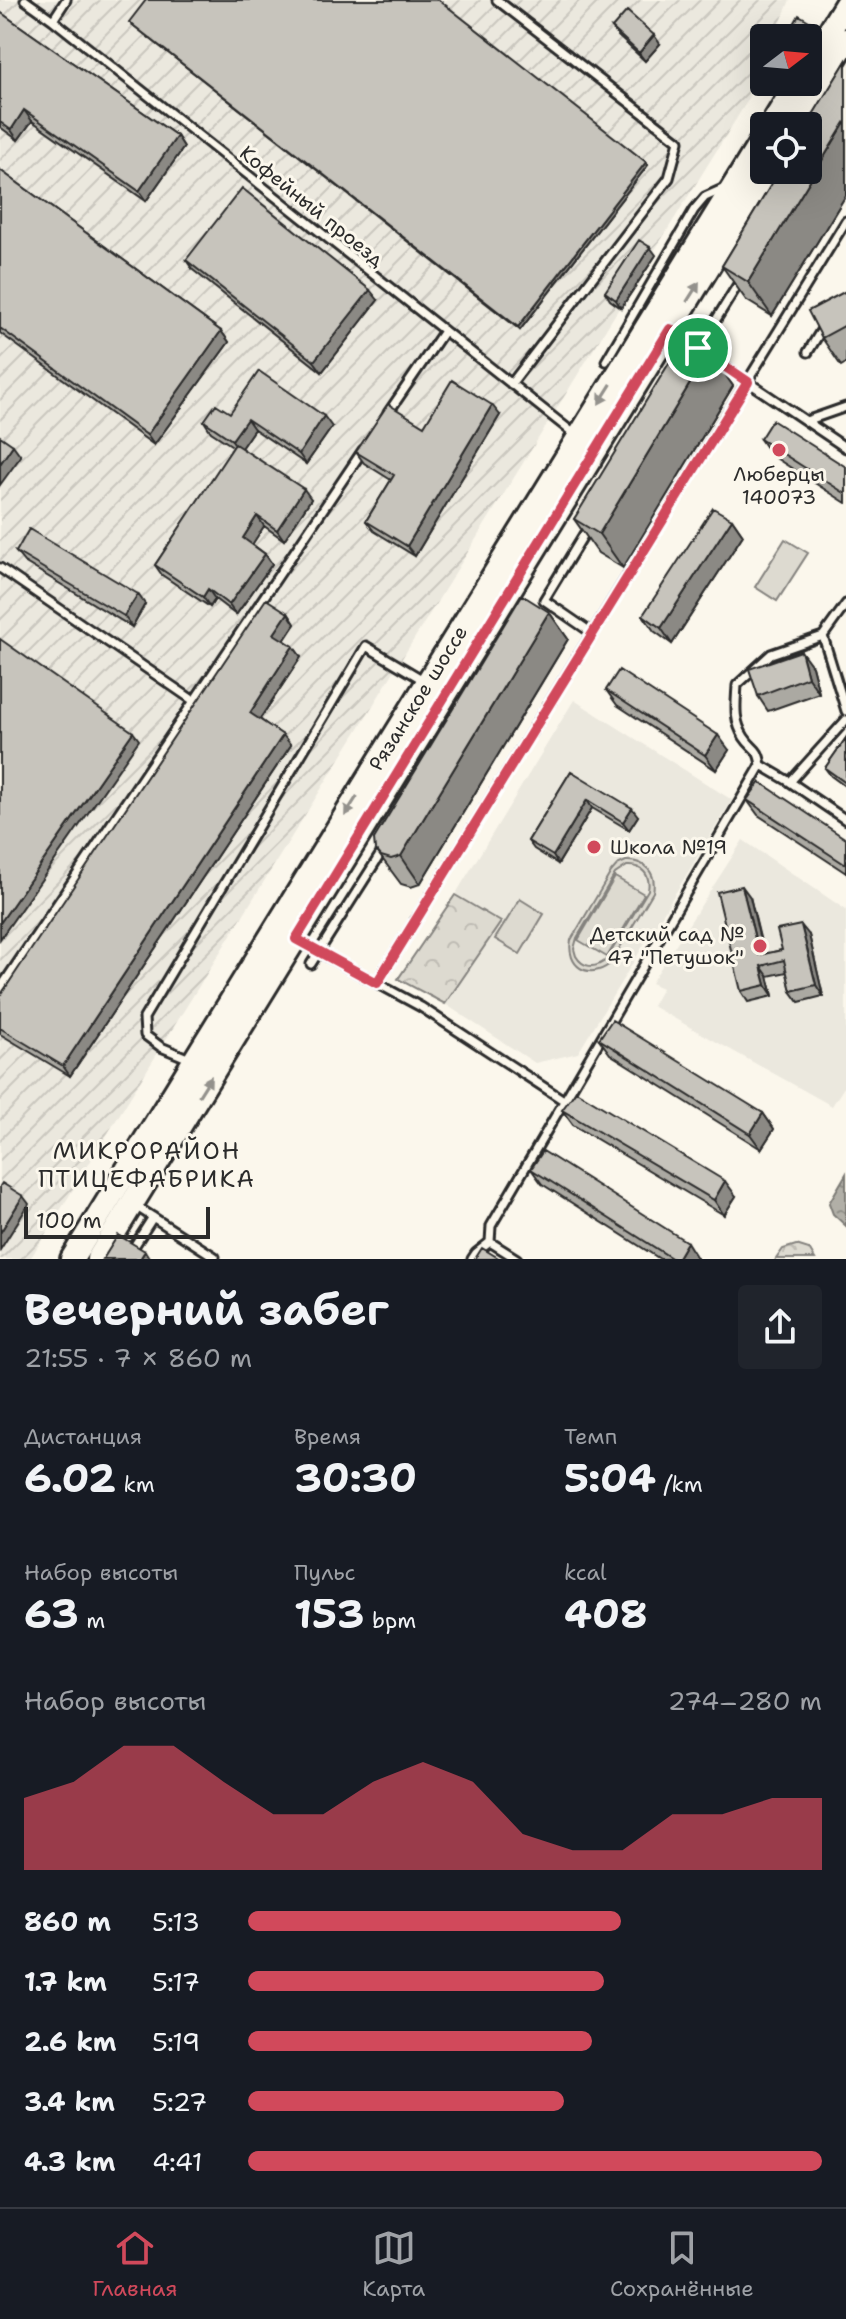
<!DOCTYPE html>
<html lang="ru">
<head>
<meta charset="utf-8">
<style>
	:root { --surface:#171b24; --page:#20242c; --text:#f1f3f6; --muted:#9ea1a6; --line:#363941; --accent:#d1495b }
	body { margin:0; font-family:"Shantell Sans",sans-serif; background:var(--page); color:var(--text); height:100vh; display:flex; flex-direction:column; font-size:30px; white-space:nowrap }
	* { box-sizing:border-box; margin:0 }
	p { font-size:26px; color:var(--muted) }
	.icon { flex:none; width:44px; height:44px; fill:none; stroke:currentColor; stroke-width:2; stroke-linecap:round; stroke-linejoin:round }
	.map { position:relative; height:1259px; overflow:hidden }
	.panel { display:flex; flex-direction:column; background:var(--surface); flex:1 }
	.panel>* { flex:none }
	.needle { width:52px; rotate:74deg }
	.buttons { position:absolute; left:750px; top:24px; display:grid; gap:16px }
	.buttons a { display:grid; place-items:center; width:72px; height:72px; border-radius:8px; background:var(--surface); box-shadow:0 8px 32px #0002; font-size:40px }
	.scale { position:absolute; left:24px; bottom:20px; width:186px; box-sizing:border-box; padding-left:8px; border:4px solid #2b2b2b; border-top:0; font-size:22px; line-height:28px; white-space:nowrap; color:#2b2b2b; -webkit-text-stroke:6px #fbf7ec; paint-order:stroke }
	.pin { position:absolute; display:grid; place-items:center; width:68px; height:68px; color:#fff; margin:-34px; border:4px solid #fff; border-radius:50%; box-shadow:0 2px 8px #0007 }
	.round { display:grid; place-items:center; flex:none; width:84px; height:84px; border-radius:8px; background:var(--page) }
	.head { display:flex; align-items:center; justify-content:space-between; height:136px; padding:0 24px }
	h1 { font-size:44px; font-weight:700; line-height:60px }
	.figures { display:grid; grid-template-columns:repeat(3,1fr); gap:12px; height:136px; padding:8px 24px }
	.figures div { display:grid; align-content:center }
	.figures b { font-size:40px; font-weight:700 }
	.figures small { font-size:22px; font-weight:400 }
	.figures p { font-size:22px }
	.chart { height:224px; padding:16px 24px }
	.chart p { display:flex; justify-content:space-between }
	.chart svg { width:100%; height:144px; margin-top:8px; fill:var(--accent); opacity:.7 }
	ul { padding:0 24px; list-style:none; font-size:26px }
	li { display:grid; grid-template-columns:128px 96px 1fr; align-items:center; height:60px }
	li i { height:20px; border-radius:10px; background:var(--accent) }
	.tab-bar { display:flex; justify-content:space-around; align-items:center; height:112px; border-top:2px solid var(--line); background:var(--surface); font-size:22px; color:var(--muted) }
	.tab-bar a { display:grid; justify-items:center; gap:4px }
	.tab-bar .active { color:var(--accent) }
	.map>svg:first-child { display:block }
</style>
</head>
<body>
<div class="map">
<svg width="846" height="1259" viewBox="0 0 846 1259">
	<defs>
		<pattern id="industrial-furrows" width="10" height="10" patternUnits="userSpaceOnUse" patternTransform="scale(2)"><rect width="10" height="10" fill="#ebe8de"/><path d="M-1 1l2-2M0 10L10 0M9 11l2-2" fill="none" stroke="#cac7bf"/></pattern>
		<pattern id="forest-crowns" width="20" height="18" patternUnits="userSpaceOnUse" patternTransform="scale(2)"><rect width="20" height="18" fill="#dddad0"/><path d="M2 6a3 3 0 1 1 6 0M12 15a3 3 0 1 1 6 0" fill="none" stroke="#bebbb3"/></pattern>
		<pattern id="water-ripples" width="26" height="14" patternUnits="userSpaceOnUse" patternTransform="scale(2)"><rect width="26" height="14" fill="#b1afa7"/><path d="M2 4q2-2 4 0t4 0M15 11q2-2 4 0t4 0" fill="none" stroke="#908f88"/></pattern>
	</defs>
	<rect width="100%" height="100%" fill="#fbf7ec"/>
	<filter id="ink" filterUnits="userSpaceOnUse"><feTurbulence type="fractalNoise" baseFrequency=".0125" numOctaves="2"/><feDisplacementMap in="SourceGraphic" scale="16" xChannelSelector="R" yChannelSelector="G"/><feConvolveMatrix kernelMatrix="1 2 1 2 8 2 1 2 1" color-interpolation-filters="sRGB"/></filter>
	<g filter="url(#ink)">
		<path fill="#ebe8de" d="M574,700L732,800L578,1053L535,1063L445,1004L501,922L455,895Z
			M743,840L846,910V1084L832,1106L652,1006L662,988L651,983Z"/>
		<path fill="url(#industrial-furrows)" d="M0,0H790L774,38H764V61L746,103L30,1259H0Z"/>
		<path fill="url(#forest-crowns)" stroke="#84827e" stroke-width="2" d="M455,895L501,922L445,1004L398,979Z
			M796,1245L809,1249L815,1259H776L783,1249Z"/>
		<path fill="#dddad0" stroke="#84827e" stroke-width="2" fill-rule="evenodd" d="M785,539L808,553L777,601L755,587Z
			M626,861C645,860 657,873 653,892L610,964C588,981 566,966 571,940L611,872L617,865ZM627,866C642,865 651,875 648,890L606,960C595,969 583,968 576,956L574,949L577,938L615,874Z
			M615,877L644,894L607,957L578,940Z
			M520,899L544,914L520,954L495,939Z"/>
		<path fill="url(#water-ripples)" stroke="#7b7a75" stroke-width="2" d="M846,1174V1226L833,1214L829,1203Z"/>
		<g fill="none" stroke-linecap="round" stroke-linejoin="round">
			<g stroke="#2b2b2b" stroke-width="13">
				<path id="lane" d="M25,0L53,20L577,436
					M497,0L679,141L669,178L511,384
					M53,20L66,0
					M696,352L740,281
					M808,352L822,329
					M708,355L846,448
					M606,361L694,210L705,197L725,188
					M388,413L444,331
					M806,421L846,407
					M589,526L544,600L592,633
					M0,568L194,701
					M823,636L846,711
					M761,765L790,782L846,720
					M790,782L846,820
					M299,941L421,1007L565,1101
					M311,964L385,847
					M377,983L846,221
					M0,989L363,450
					M192,1060L161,1047L145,1035L144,1018L366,646L425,681
					M134,1205L215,1257L213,1259
					M490,1242L491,1226L761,765C758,746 753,751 744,737C733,720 736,704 737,685L771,654L823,636L846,604
					M126,1259L153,1217
					M472,1259L476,1253L490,1242L517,1259"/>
			</g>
			<g stroke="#2b2b2b" stroke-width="28">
				<path id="primary" d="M808,66L846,4
					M771,126L798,82
					M795,126L846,40
					M72,1259L764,137
					M98,1259L768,170"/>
			</g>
			<use href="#lane" stroke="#fbf7ec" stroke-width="7"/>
			<use href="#primary" stroke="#fbf7ec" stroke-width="22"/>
		</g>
		<path fill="#aba9a2" stroke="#2b2b2b" stroke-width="2" d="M0,12L177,136L184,147L146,201L32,121L18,140L0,127Z
			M129,22L646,162L648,165L520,330Z
			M612,28L660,44L645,61L618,36Z
			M846,61V195L772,316L746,300L722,266Z
			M0,170L221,331L229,342L154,445L0,333Z
			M656,255L621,308L610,300L605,292Z
			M186,260L378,300L322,372L193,270Z
			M846,291V363L841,366L822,338Z
			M709,352L733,386L623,568L598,553L574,519Z
			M230,413L332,427L306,464L254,429L241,448L311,499L284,540L264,526L252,544L265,554L272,564L236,615L215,599L210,607L162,575L155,565L234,447L211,432L204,421Z
			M500,415L415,556L374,531L366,521L391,480L364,463L356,452L424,426Z
			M760,439L846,467V503L771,455Z
			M732,519L743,535L672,644L654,631L643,615Z
			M16,552L145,604L132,627L24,562Z
			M549,612L568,639L420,884L411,887L401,884L375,849Z
			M288,613L295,624L284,640L293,646L301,657L260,719L291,745L70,1076L0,1034V996Z
			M812,666L819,693L768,711L758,696Z
			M606,690L729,750L716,770L617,705Z
			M846,738V787L831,776L825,768Z
			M571,771L638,816L629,830L592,808L558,864L534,849L528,841Z
			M747,800L846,839V873L758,815Z
			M750,897L764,954L782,950L809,935L823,996L799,1002L791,991L787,972L768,976L773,996L748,1002L741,991Z
			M599,1039L763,1113L774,1129L761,1149L610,1054Z
			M562,1110L736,1196L724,1215L573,1125Z
			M531,1169L697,1258V1259H660L542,1184Z"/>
		<path fill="#8b8984" stroke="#2b2b2b" stroke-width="2" d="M811,22L813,25L805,38H802Z
			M654,35L660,44L645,61L639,53Z
			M24,110L32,121L18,140L11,130Z
			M846,121V195L772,316L748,282Z
			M177,136L184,147L146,201L139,191Z
			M646,162L648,165L520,330L518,327Z
			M650,247L656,255L621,308L616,300Z
			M370,290L378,300L322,372L314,361Z
			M221,331L229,342L154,445L147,435Z
			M709,352L733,386L623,568L599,534Z
			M492,405L500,415L415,556L407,546Z
			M324,416L332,427L306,464L299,454Z
			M247,419L254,429L239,451L232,440Z
			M13,445L21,456L0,485V464Z
			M304,489L311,499L284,540L277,530Z
			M257,516L264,526L250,548L243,538Z
			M732,519L743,535L672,644L661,628Z
			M265,554L272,564L236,615L229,605Z
			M208,589L215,599L210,607L203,597Z
			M138,594L145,604L132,627L124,616Z
			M549,612L568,639L420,884L401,856Z
			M288,613L295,624L282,644L274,634Z
			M293,646L301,657L257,723L250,713Z
			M801,651L812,666L819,693L808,677Z
			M133,732L139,740L0,939V923Z
			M283,735L291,745L70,1076L63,1066Z
			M718,735L729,750L716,770L705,755Z
			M587,800L592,808L558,864L553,856Z
			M632,808L638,816L629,830L623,822Z
			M742,886L750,897L766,966L759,955Z
			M801,925L809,935L823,996L816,985Z
			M761,966L768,976L773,996L766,985Z
			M763,1113L774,1129L761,1149L750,1134Z
			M725,1181L736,1196L724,1215L714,1200Z
			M23,1196L29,1204L0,1250V1233Z
			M687,1242L697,1258V1259H677Z
			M145,1251L150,1259H140Z"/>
		<path fill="#c7c4bc" stroke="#2b2b2b" stroke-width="2" d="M146,0H439L646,162L518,327L129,22Z
			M627,11L654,35L639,53L612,28Z
			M0,12L177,136L139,191L24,110L11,130L0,122Z
			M799,15L811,22L802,38H786Z
			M846,61V121L748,282L722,266L780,170H808V126H806Z
			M0,170L221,331L147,435L0,328Z
			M242,188L370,290L314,361L186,260Z
			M639,240L650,247L616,300L605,292Z
			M846,291V325L822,338L808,311Z
			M685,337L709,352L599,534L574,519Z
			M259,371L324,416L299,454L247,419L232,440L204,421L216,404L230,413Z
			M452,380L492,405L407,546L366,521L394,475L356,452L388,404L424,426Z
			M772,420L846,467V494L760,439Z
			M0,436L13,445L0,464Z
			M235,444L304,489L277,530L257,516L243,538L265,554L229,605L208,589L203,597L155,565Z
			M713,508L732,519L661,628L643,615Z
			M29,529L138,594L124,616L16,552Z
			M522,595L549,612L401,856L391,859L381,856L375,849L374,839Z
			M266,599L288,613L274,634L293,646L250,713L283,735L63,1066L0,1028V996Z
			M0,639L133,732L0,923Z
			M801,651L808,677L758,696L749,669Z
			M619,670L718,735L705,755L606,690Z
			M846,738V783L825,768Z
			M571,771L632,808L623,822L587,800L553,856L528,841Z
			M760,782L846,839V865L747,800Z
			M742,886L759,955L782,950L777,930L801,925L816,985L791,991L784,960L761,966L766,985L741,991L717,892Z
			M612,1020L763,1113L750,1134L599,1039Z
			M576,1091L725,1181L714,1200L562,1110Z
			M543,1151L687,1242L677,1259H673L531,1169Z
			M2,1183L23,1196L0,1233V1186Z
			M118,1235L145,1251L140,1259H103Z
			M482,1248L500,1259H475Z"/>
		<defs><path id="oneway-solid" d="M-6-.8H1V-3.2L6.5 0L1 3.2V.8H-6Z" transform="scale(2)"/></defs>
		<g fill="#93918c">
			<use href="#oneway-solid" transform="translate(693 292) rotate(-58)"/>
			<use href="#oneway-solid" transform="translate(605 394) rotate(122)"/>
			<use href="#oneway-solid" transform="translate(351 806) rotate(122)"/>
			<use href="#oneway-solid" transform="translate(205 1086) rotate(-58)"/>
		</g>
	</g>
	<g fill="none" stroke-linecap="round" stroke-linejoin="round" filter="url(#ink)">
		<g stroke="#fff" stroke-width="16">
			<path id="route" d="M670,329L748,382L377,983L296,939Z"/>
		</g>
		<use href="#route" stroke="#d1495b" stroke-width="10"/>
	</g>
	<g fill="#d1495b" stroke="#fbf7ec" stroke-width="3">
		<circle cx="779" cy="450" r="8"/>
		<circle cx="594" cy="847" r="8"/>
		<circle cx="760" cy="946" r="8"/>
	</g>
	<g text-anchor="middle" stroke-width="6" stroke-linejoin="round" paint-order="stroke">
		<g font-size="20" fill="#2b2b2b" stroke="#fbf7ec">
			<text transform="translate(312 206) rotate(39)" y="7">Кофейный проезд</text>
			<text transform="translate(418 698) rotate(-58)" y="7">Рязанское шоссе</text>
		</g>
		<g font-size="20" fill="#2b2b2b" stroke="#fbf7ec">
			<text x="779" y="481">Люберцы<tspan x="779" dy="23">140073</tspan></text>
			<text x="610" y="854" text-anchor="start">Школа №19</text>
			<text x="744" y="941" text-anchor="end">Детский сад №<tspan x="744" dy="23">47 "Петушок"</tspan></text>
		</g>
		<g font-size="24" letter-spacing="2" fill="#2b2b2b" stroke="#fbf7ec">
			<text x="147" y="1159">МИКРОРАЙОН<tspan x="147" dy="28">ПТИЦЕФАБРИКА</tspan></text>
		</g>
	</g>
</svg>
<div class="buttons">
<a><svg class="needle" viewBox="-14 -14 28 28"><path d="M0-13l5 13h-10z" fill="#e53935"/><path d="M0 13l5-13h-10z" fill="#9ea1a6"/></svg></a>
<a><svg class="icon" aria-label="locate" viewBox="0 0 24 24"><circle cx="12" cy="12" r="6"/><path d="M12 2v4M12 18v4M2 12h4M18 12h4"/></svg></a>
</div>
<div class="scale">100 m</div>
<div class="pin" style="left:698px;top:348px;background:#1e9e55"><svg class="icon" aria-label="arrive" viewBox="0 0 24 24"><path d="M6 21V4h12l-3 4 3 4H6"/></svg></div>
</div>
<section class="panel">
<div class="head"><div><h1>Вечерний забег</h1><p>21:55 · 7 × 860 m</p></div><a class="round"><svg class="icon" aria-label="share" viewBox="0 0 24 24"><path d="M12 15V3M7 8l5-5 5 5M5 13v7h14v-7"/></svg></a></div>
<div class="figures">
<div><p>Дистанция</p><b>6.02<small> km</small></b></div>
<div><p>Время</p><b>30:30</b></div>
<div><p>Темп</p><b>5:04<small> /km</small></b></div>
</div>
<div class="figures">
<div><p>Набор высоты</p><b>63<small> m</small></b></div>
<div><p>Пульс</p><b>153<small> bpm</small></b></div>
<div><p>kcal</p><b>408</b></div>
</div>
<div class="chart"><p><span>Набор высоты</span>274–280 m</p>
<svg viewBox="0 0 160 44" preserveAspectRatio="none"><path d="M0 44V22L10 17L20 6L30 6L40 17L50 27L60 27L70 17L80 11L90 17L100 33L110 38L120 38L130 27L140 27L150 22L160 22V44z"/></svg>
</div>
<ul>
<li><b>860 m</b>5:13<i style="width:65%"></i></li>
<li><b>1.7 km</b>5:17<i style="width:62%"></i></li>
<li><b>2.6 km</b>5:19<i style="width:60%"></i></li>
<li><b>3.4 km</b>5:27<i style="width:55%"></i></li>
<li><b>4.3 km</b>4:41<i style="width:100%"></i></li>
</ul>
</section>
<nav class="tab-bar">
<a class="active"><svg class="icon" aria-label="home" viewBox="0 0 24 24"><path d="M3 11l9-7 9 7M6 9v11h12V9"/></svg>Главная</a>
<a><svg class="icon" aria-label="map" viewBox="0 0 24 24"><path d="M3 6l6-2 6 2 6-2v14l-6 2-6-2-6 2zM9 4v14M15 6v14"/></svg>Карта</a>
<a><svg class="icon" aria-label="saved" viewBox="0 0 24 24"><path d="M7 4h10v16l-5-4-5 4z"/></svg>Сохранённые</a>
</nav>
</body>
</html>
